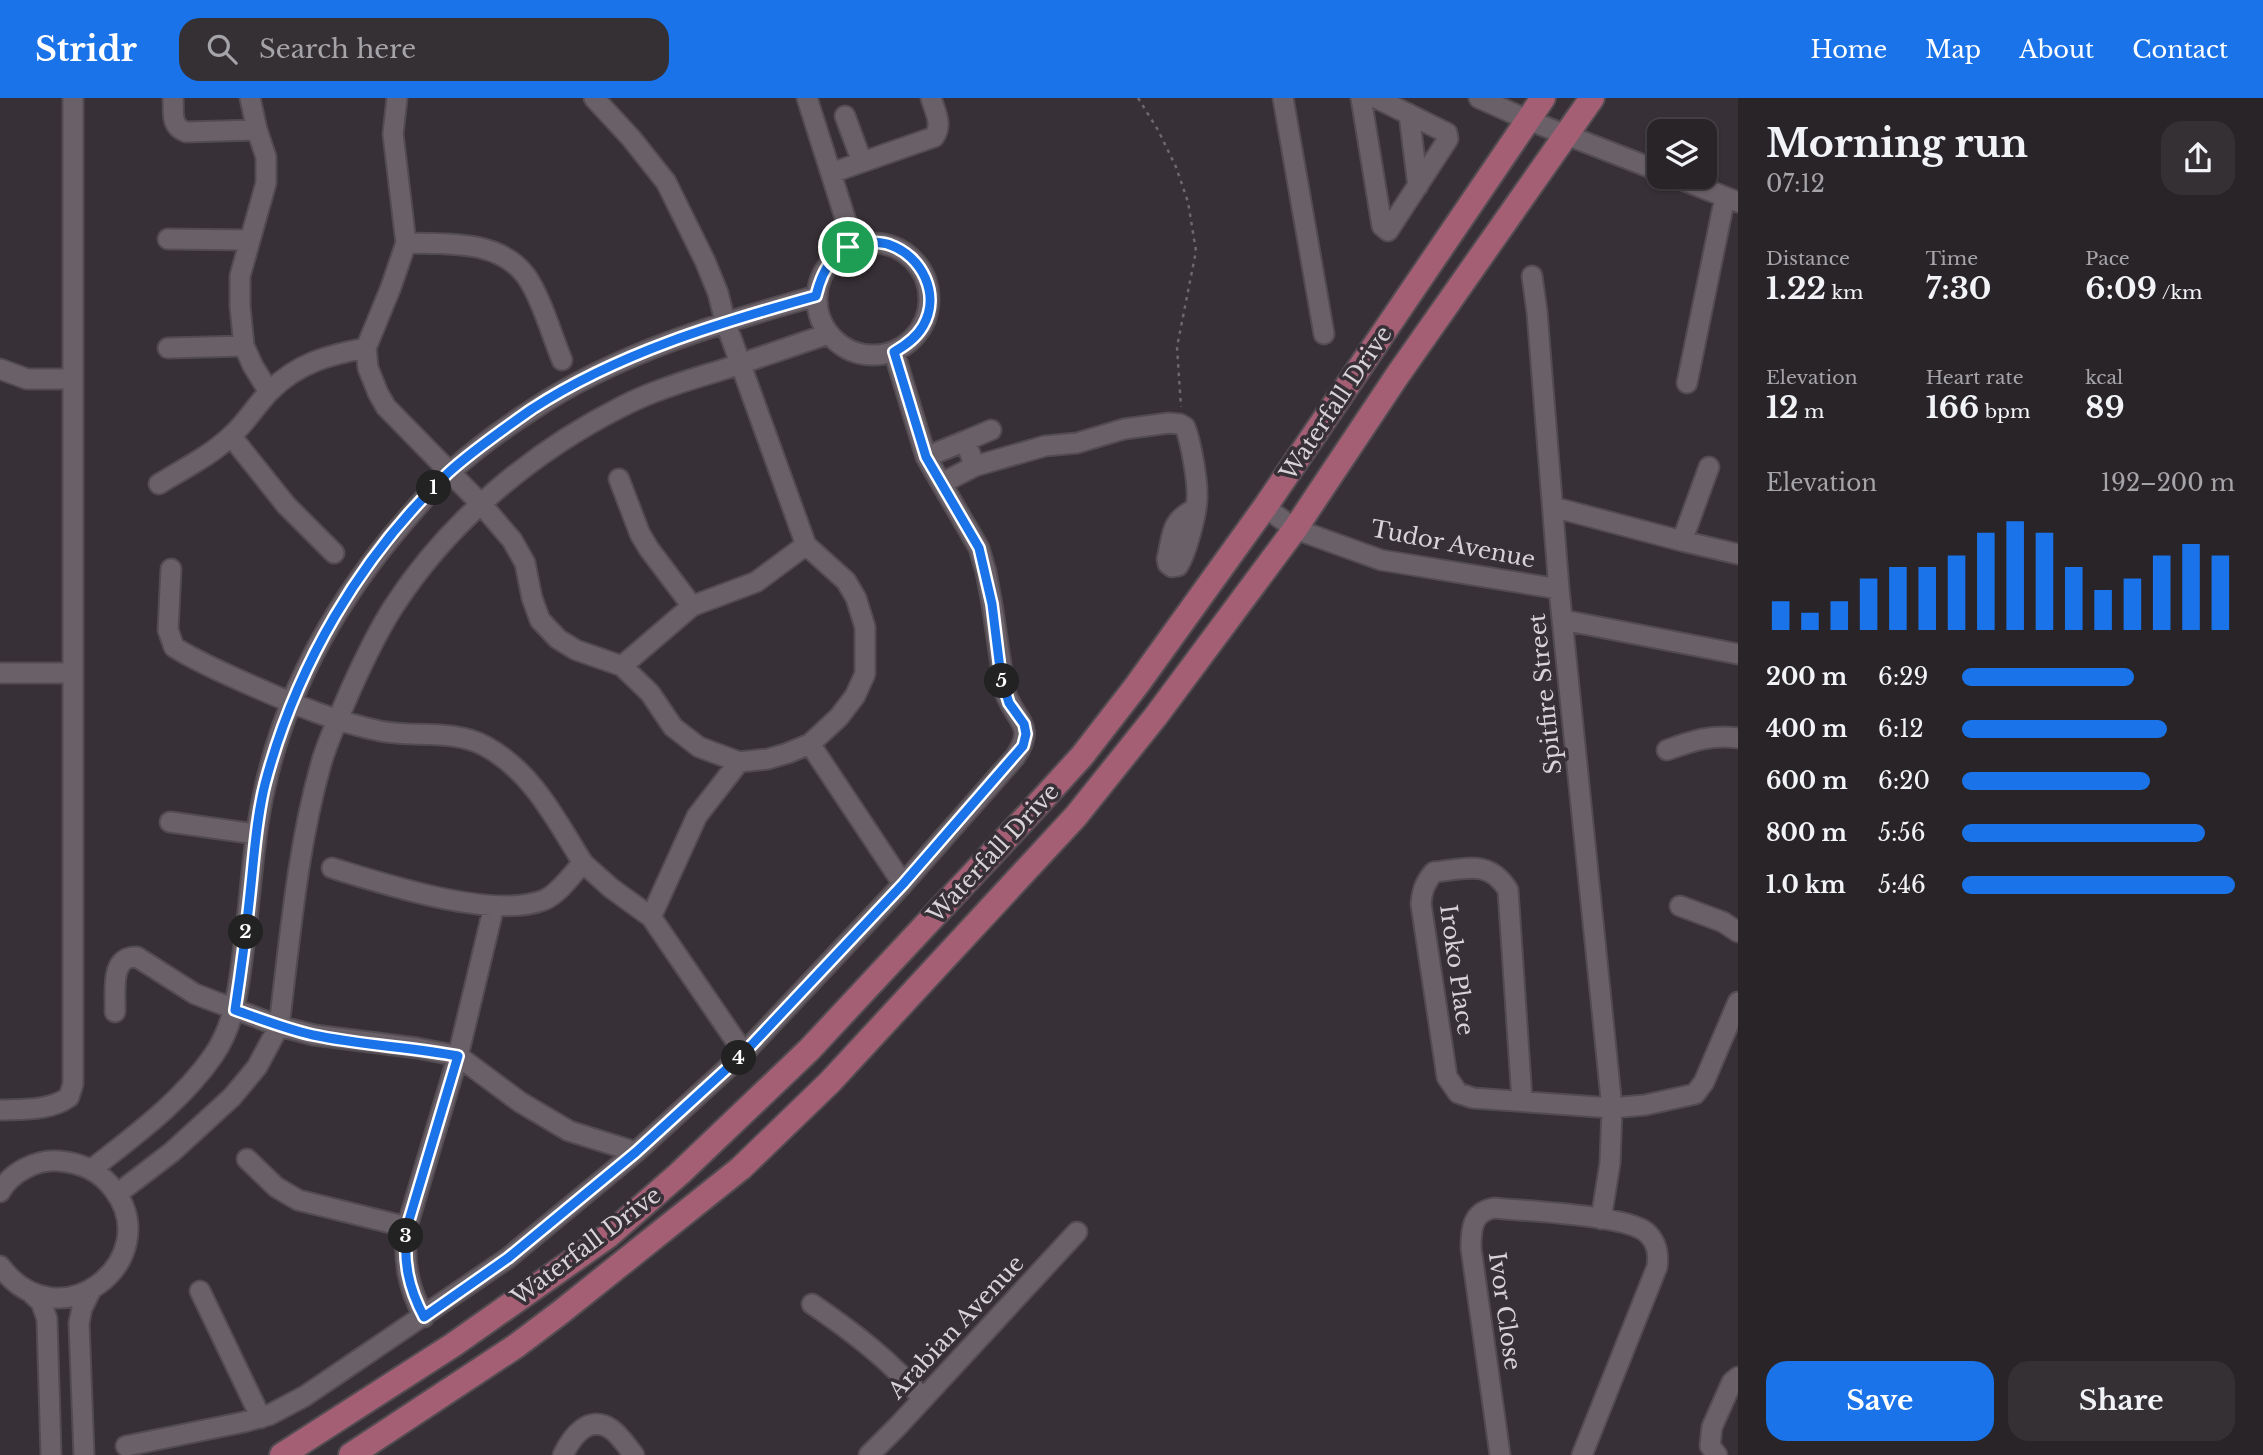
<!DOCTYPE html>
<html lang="en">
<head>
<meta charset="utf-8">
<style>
	:root { --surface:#292428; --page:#353034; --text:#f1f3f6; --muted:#a5a4a8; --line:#454145; --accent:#1a73e8 }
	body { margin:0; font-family:"Libre Baskerville",serif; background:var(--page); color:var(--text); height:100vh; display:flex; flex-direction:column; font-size:26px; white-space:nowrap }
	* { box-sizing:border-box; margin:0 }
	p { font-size:23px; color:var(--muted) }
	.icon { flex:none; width:38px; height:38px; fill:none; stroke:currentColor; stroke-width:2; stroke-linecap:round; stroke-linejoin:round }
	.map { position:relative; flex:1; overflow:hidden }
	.drawer { display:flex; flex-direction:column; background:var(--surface); width:525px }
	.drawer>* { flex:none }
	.tools { position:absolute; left:1647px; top:21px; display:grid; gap:14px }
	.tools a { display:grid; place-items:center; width:70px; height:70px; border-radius:14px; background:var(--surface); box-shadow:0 2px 5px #0004,0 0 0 2px var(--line); font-size:35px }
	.pin { position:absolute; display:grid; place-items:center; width:60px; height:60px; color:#fff; margin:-30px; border:4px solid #fff; border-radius:50%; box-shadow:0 2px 7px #0007 }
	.km { position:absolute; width:35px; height:35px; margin:-18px; border-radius:50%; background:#222; color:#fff; font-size:19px; line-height:35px; text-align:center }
	.round { display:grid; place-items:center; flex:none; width:74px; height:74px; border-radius:21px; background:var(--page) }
	.summary { display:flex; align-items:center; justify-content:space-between; height:119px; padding:0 28px }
	h1 { font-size:38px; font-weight:700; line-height:52px }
	.figures { display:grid; grid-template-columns:repeat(3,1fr); gap:10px; height:119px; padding:7px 28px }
	.figures div { display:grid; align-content:center }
	.figures b { font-size:30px; font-weight:700 }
	.figures small { font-size:19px; font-weight:400 }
	.figures p { font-size:19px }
	.chart { height:196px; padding:14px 28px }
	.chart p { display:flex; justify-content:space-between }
	.chart svg { width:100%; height:126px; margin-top:7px; stroke:var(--accent); stroke-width:6 }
	.primary-button { display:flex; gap:14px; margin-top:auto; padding:14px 28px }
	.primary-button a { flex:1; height:80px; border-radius:21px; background:var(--accent); color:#fff; font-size:28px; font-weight:700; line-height:80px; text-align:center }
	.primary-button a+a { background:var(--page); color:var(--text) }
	ul { padding:0 28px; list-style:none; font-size:23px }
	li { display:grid; grid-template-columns:112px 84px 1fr; align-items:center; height:52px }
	li i { height:18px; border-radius:9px; background:var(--accent) }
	header { display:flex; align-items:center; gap:42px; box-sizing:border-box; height:98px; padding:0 35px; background:var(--accent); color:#fff }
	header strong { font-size:33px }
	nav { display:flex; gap:38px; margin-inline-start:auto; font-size:24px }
	.search { width:490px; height:63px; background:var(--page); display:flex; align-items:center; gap:18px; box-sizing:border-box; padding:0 24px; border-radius:21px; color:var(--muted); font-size:26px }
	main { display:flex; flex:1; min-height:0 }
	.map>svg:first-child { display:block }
</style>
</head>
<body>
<header>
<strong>Stridr</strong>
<div class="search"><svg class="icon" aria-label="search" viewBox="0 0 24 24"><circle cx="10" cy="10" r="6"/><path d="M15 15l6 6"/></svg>Search here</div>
<nav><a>Home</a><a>Map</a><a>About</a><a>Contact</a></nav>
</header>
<main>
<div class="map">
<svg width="1738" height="1357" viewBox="0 0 1738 1357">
	<rect width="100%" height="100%" fill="#373036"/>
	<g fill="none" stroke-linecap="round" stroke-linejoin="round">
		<g stroke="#524c51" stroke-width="23">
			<path id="minor" d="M173,0C174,15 170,28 186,34L257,32
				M250,0L257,32L266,59V85L240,178V208L244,248L253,268L269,294
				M397,0L393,36L406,145L391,189L366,250L368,270L378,295L386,309L482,407L512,442L525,465L532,500L540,522L558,541L576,552L622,568L650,595L673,629L699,649L739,664L768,661L788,655L810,646L839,619L855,598L865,576V529L856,500L846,483L806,447L725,223L718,195L705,163L666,84L631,40L594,0
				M807,0L854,148
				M1283,0L1324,236
				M1361,0L1382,128L1388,133L1448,41L1447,35L1376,0
				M1479,0L1528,22L1659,73
				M1409,16L1418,88
				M845,18L862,64
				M831,75L934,39C943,26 935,14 931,0
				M1675,79L1738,104
				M168,141L249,142
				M817 201a56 56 0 1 1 112 0a56 56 0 1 1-112 0Z
				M406,145C445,146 499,141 526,178C541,199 552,238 562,262
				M1532,178L1537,214L1559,491L1612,1010L1610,1065L1601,1121
				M168,250L244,248
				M894,254L926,359L979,450L986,474L992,506L1005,594C1015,623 1037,627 1015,659L903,786
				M0,271L27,281H72
				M1687,285L1725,99
				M231,338L286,407L334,455
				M926,359L965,343
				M975,368L1045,348L1077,345L1124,331L1169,325L1180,326L1185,329C1191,344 1198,384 1197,400C1197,415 1186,456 1178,468L1172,469L1168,466L1167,461C1173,436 1170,424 1194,411
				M619,381L640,436L649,451L692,508
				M942,385L975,368L965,343L991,332
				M159,386C183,371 210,358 231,338C246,325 256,307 270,293C298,265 328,257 366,250
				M1265,409L1295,431L1381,462L1559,491
				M1553,409L1682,443L1738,456
				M1682,443L1709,369
				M171,471L168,532L174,549C199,565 228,577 255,589C296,607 336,624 380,633C414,640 454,631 485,648C532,673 556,722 583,765
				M1563,522L1738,556
				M622,568L692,508L756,484L806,447
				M0,575H72
				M1667,652C1692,643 1712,636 1738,640
				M170,724L256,736
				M332,770C384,786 493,822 544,802C559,796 572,776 583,765L611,790L651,819L744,955
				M1680,808L1723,824L1738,834
				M651,819L697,718L739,664
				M115,914C116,894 109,858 137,859L195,896L279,928L314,937L417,950L458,958L520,1004L569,1033L636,1054
				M1522,1002L1508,792C1489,761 1466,771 1434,774C1425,784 1422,793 1421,806L1447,979L1458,995L1473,1000L1612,1010L1645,1007L1695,996L1704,984L1738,904
				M0,1012C22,1011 50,1013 69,999L73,986V0
				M247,1061L276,1089L298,1102L407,1129
				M92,1071C135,1037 181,1004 213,958C236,925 239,886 244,847C251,795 253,741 265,689C287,590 338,501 403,425C418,408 432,390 449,375C474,352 504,330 532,312C617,255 719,225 816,198
				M0,1094C11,1074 37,1061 59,1063C82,1065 100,1073 114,1092C166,1161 60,1248 0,1168
				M117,1096L172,1054L232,999L257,969L279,928C290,841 297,751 321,666C328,641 340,617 350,593C363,564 377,534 394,508C449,423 533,353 623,308C656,291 693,281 728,270C761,259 795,247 828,236
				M200,1193L261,1320
				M32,1196L41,1204L47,1221L51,1357
				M812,1206C853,1234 891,1263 923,1301
				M424,1219C408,1189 403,1163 407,1129L458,958L494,808
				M126,1348L244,1324L269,1317L305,1298L508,1160L636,1054L744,955L903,786L810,646
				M84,1357L79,1225L82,1210L91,1192
				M563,1357C572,1338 589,1316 611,1331C620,1337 627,1349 634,1357
				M869,1357L898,1328L1077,1134
				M1500,1357L1471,1150C1471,1131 1472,1114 1494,1110C1526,1113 1624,1117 1646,1134C1657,1144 1659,1155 1657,1169L1582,1357
				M1717,1357L1710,1348L1712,1329L1732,1284L1738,1279"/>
		</g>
		<g stroke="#524c51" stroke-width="28">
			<path id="major" d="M282,1357L453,1247L608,1138L679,1076L809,952L1030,715L1082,658L1137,587L1265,409L1543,0
				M351,1357L516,1248L561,1214L741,1070L830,984L1076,718L1156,618L1295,431L1397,278L1592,0"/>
		</g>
		<path stroke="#6e686d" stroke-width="2.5" stroke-dasharray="3.5 5" stroke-linecap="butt" d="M1138,0L1158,32L1176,69L1188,104L1196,153L1177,249L1181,309"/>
		<use href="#minor" stroke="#6a6168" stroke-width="19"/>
		<use href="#major" stroke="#a45f75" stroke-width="24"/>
	</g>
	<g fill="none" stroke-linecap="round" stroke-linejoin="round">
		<g stroke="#fff" stroke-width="14">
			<path id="route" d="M868,144C875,145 883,144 890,147C922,158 941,197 923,228C916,240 906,247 894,254L926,359L979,450L992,506L1001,579L1009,605L1024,626L1026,636L1023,648L903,786L744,955L636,1054L508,1160L424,1219C408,1189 403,1163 407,1129L458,958C410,949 360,947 313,937C286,931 261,921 235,912C241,873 246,835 250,796C254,760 256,722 265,686C296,568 360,459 448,375C472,353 505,330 532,311C618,255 719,225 816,198C824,165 835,153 868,144Z"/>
		</g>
		<use href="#route" stroke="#1a73e8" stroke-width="9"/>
	</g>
	<g text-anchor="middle" stroke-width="7" stroke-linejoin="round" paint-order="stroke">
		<g font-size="23" fill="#d7d3d6" stroke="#373036">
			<text transform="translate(1336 305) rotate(-56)" y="8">Waterfall Drive</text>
			<text transform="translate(1453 446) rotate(11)" y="8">Tudor Avenue</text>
			<text transform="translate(1545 596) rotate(-96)" y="8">Spitfire Street</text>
			<text transform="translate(993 755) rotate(-47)" y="8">Waterfall Drive</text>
			<text transform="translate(1457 872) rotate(82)" y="8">Iroko Place</text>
			<text transform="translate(586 1148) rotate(-37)" y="8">Waterfall Drive</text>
			<text transform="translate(1505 1213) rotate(82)" y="8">Ivor Close</text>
			<text transform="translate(956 1229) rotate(-47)" y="8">Arabian Avenue</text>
		</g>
	</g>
</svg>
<div class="tools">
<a><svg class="icon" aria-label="layers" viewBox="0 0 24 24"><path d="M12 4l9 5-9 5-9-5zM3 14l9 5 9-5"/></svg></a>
</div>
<div class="pin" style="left:848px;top:149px;background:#1e9e55"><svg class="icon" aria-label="arrive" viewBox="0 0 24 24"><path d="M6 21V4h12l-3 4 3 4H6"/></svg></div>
<b class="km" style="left:434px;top:390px">1</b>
<b class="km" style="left:246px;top:834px">2</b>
<b class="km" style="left:406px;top:1138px">3</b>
<b class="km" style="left:739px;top:960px">4</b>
<b class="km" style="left:1002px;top:583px">5</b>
</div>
<section class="drawer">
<div class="summary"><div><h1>Morning run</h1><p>07:12</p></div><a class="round"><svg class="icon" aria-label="share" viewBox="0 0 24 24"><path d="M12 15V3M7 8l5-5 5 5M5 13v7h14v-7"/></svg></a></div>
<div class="figures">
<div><p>Distance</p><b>1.22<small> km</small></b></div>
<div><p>Time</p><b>7:30</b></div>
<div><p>Pace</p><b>6:09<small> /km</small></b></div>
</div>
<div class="figures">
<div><p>Elevation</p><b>12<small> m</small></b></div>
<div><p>Heart rate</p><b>166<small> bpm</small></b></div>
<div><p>kcal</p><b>89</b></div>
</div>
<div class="chart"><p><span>Elevation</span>192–200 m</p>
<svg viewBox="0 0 160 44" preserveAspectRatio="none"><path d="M5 44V34M15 44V38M25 44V34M35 44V26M45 44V22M55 44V22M65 44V18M75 44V10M85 44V6M95 44V10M105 44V22M115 44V30M125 44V26M135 44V18M145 44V14M155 44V18"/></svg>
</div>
<ul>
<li><b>200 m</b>6:29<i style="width:63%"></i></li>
<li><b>400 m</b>6:12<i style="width:75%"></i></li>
<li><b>600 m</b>6:20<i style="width:69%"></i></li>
<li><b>800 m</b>5:56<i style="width:89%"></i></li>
<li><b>1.0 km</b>5:46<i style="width:100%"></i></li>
</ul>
<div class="primary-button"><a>Save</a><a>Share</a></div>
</section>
</main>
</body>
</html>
